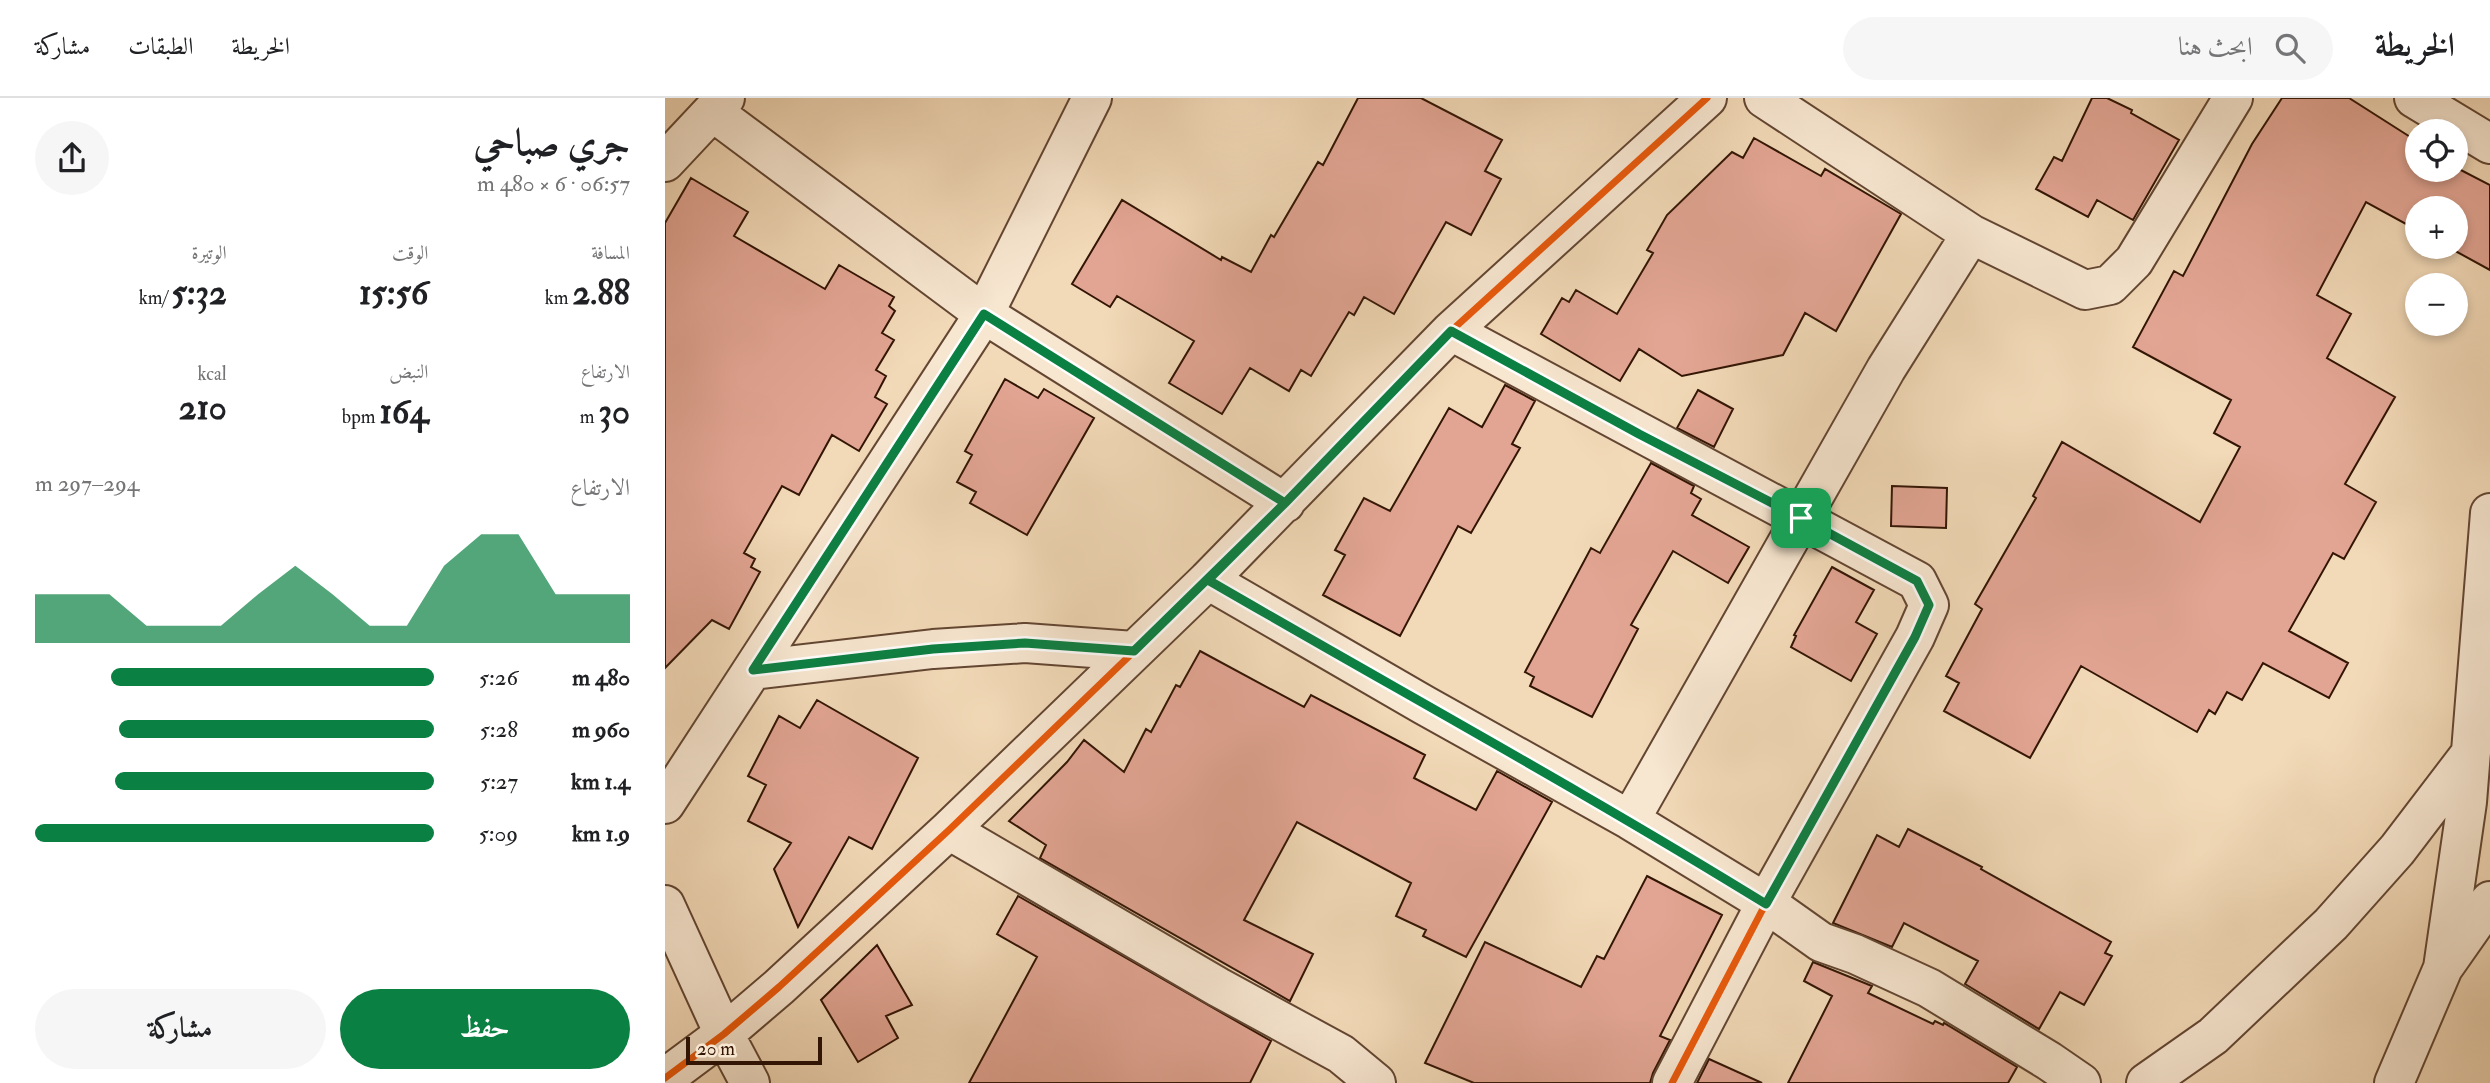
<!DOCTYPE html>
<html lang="ar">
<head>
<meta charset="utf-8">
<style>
	:root { --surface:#fff; --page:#f6f6f6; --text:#202124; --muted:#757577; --line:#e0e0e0; --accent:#0b8043 }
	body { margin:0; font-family:"IM FELL Double Pica",Amiri,serif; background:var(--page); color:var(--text); direction:rtl; height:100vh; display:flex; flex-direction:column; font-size:26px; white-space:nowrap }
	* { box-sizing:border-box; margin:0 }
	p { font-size:23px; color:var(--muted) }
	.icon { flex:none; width:38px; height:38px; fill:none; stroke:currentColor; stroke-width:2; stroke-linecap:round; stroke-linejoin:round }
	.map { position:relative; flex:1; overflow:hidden; direction:ltr }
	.details { display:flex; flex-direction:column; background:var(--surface); width:665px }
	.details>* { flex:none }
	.controls { position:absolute; left:1740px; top:21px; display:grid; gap:14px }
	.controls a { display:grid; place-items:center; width:63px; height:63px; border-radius:50%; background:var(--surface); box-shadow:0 4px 10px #0003; font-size:35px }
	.scale { position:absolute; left:21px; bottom:18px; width:136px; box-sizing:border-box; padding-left:7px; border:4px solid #331505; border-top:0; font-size:19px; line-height:24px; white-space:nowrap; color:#331505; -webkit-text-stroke:5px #f7e6d0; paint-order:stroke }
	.pin { position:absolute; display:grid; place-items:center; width:60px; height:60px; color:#fff; margin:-30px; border-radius:14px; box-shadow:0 4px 10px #0006 }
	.round { display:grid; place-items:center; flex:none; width:74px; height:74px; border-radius:37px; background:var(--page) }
	.summary { display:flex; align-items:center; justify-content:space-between; height:119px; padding:0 35px }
	h1 { font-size:38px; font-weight:800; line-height:52px }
	.stats { display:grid; grid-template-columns:repeat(3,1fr); gap:10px; height:119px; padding:7px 35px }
	.stats div { display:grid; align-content:center }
	.stats b { font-size:35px; font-weight:800 }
	.stats small { font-size:19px; font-weight:400 }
	.stats p { font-size:19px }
	.chart { height:196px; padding:14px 35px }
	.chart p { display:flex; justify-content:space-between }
	.chart svg { width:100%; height:126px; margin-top:7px; fill:var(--accent); opacity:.7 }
	.primary-button { display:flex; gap:14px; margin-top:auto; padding:14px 35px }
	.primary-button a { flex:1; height:80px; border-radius:42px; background:var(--accent); color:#fff; font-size:28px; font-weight:800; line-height:80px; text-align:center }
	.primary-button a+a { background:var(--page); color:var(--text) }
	ul { padding:0 35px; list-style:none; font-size:23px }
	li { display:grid; grid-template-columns:112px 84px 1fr; align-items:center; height:52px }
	li i { height:18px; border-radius:9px; background:var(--accent) }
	header { display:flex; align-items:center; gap:42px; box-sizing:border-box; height:98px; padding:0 35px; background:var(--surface); border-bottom:2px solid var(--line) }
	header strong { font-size:33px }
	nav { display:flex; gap:38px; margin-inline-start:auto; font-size:24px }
	.search { width:490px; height:63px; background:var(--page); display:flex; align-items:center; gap:18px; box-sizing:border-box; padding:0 24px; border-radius:38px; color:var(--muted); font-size:26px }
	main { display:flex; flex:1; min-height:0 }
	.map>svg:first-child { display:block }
</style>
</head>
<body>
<header>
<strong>الخريطة</strong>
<div class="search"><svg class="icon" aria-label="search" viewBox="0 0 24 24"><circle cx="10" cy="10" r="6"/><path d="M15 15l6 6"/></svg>ابحث هنا</div>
<nav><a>الخريطة</a><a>الطبقات</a><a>مشاركة</a></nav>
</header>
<main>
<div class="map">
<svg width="1825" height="985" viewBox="0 0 1825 985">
	<rect width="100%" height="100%" fill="#f2d9b7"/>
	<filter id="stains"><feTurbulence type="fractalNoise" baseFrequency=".00286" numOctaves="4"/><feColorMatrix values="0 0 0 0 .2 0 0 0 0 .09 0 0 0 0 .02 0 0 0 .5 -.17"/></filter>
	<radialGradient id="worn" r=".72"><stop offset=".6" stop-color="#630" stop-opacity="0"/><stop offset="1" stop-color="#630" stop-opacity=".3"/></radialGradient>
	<path fill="#e2a593" stroke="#331505" stroke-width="2" d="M693,0H756L837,42L820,73L836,81L806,137L781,124L729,216L699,199L689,217L684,214L646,278L636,272L624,293L585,270L557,316L504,285L529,243L452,198L445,209L407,186L457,102L556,162L557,159L586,174L606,137L609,139L653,64L658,67Z
		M1427,0H1442L1467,12L1466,15L1514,42L1468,122L1432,102L1423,119L1371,91L1389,59L1397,63Z
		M1617,0H1684L1750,42L1748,46L1752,48V72H1790V69L1825,87V172L1783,149H1790V110H1752V132L1701,104L1652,197L1686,216L1662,260L1730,299L1680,386L1711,404L1679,461L1668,455L1624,533L1683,565L1664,600L1598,565L1577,602L1562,594L1550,616L1544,612L1532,634L1416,568L1365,660L1279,613L1294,585L1281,578L1317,511L1310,506L1371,400L1368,398L1397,344L1535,424L1575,349L1549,335L1566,302L1468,249L1509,173L1518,178L1587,46Z
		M1089,40L1156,78L1160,71L1236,116L1171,233L1140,215L1118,257L1017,278L974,251L955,283L876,236L897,200L904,204L911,192L952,216L988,155L982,152L1002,117L1067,54L1078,60Z
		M26,80L83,114L69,138L160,191L174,167L229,199L224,208L230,213L217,235L229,242L211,272L221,278L210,299L222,306L194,353L167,337L134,397L117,388L79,455L90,461L86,469L95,474L64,531L47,522L0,570V125Z
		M340,281L373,300L379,291L429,320L362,437L305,405L311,394L292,384L307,357L300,353Z
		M840,287L870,303L847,346L855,350L806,435L793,428L735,538L658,497L680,457L670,452L699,400L725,413L784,310L817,329Z
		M1033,292L1068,311L1049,349L1012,330Z
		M986,365L1029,388L1026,395L1036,401L1027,417L1084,449L1063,485L1008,453L966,527L973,531L927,619L865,588L869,579L860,574L926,450L935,455Z
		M1227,388L1282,390L1281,430L1226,428Z
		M1167,469L1209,492L1191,524L1212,536L1186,583L1126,549L1131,538L1129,537Z
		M535,553L639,609L646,597L760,657L749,680L811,712L832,673L887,704L801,859L758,838L761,832L731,818L746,785L632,724L579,822L648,856L625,903L375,760L381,747L344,723L402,664L419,642L459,674L481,631L486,634L511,587L515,589Z
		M152,602L253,660L207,751L184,739L133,829L109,771L126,745L83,723L101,687L83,678L114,618L135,630Z
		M1243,731L1317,769L1316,771L1446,844L1440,855L1447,858L1419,907L1395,894L1374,931L1300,886L1313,863L1239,825L1227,849L1168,825L1212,737L1234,749Z
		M982,778L1057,817L995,938L1005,942L988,975L985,985H809L760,965L820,844L916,889L932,858L939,861Z
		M353,798L606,943L585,985H304L372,859L332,836Z
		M212,847L247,907L221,918L233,940L193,964L156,902Z
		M1148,864L1207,888L1203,895L1268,926L1270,923L1278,927L1279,925L1352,969L1343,985H1123L1167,898L1139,883Z
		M1044,961L1097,985H1032Z"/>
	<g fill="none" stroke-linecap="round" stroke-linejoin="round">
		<g stroke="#634632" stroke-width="42">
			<path id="minor" d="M1099,0L1306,136L1420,192L1445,187L1469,163L1568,0
				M1749,0L1825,46
				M48,14L319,216L620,405
				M0,64L60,0
				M786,233L1252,483L1264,507L1250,539L1101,805L1007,985
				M543,482L759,607L965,722L1101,805L1156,844L1190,856L1264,890L1384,963L1416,985
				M88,572L268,551L360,545L469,553
				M0,706L319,216L427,0
				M965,722L1221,271L1306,136
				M284,732L553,889L676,956L711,985
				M0,807L59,936L85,985
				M1778,870L1802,704L1825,415
				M0,980L59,936L114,889L284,732L543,482L786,233L1042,0
				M1481,985L1548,938L1666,826L1732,752L1806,655
				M1729,985L1778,870L1825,803"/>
		</g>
		<use href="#minor" stroke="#f7e6d0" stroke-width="38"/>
		<g stroke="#f7e6d0" stroke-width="11">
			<path id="cycleway" d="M786,233L1252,483L1264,507L1250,539L1101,805L1007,985
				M0,980L59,936L114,889L284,732L543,482L786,233L1042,0"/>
		</g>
		<use href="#cycleway" stroke="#e8590c" stroke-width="7"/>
	</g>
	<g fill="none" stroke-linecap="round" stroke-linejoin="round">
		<g stroke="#fff" stroke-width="14">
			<path id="route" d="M1136,420L974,336L786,233L620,405L469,553L360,545L268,551L88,572L319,216L620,405L543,482C729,590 918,693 1101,806L1250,539L1264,507L1252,483L1136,420"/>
		</g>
		<use href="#route" stroke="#0b8043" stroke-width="9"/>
	</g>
	<rect width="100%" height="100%" filter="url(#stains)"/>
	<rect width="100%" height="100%" fill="url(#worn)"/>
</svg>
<div class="controls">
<a><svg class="icon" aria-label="locate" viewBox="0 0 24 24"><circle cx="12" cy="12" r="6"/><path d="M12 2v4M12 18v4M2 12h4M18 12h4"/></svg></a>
<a>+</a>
<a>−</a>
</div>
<div class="scale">20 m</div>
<div class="pin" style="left:1136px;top:420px;background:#1e9e55"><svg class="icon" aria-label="arrive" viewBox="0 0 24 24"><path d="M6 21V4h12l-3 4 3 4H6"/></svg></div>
</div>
<section class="details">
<div class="summary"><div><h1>جري صباحي</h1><p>06:57 · 6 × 480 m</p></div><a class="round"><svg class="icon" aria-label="share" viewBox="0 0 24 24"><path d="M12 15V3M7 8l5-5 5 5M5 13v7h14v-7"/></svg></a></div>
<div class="stats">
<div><p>المسافة</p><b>2.88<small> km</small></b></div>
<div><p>الوقت</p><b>15:56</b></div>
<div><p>الوتيرة</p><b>5:32<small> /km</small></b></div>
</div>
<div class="stats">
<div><p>الارتفاع</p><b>30<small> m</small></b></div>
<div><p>النبض</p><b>164<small> bpm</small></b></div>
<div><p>kcal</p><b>210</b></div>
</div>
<div class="chart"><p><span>الارتفاع</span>294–297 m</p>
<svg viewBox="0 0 160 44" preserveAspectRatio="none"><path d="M0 44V27L10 27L20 27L30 38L40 38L50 38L60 27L70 17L80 27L90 38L100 38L110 17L120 6L130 6L140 27L150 27L160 27V44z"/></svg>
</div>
<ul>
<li><b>480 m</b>5:26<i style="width:81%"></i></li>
<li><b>960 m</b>5:28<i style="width:79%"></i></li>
<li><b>1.4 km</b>5:27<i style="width:80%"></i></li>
<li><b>1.9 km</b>5:09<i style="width:100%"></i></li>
</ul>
<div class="primary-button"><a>حفظ</a><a>مشاركة</a></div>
</section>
</main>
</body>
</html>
